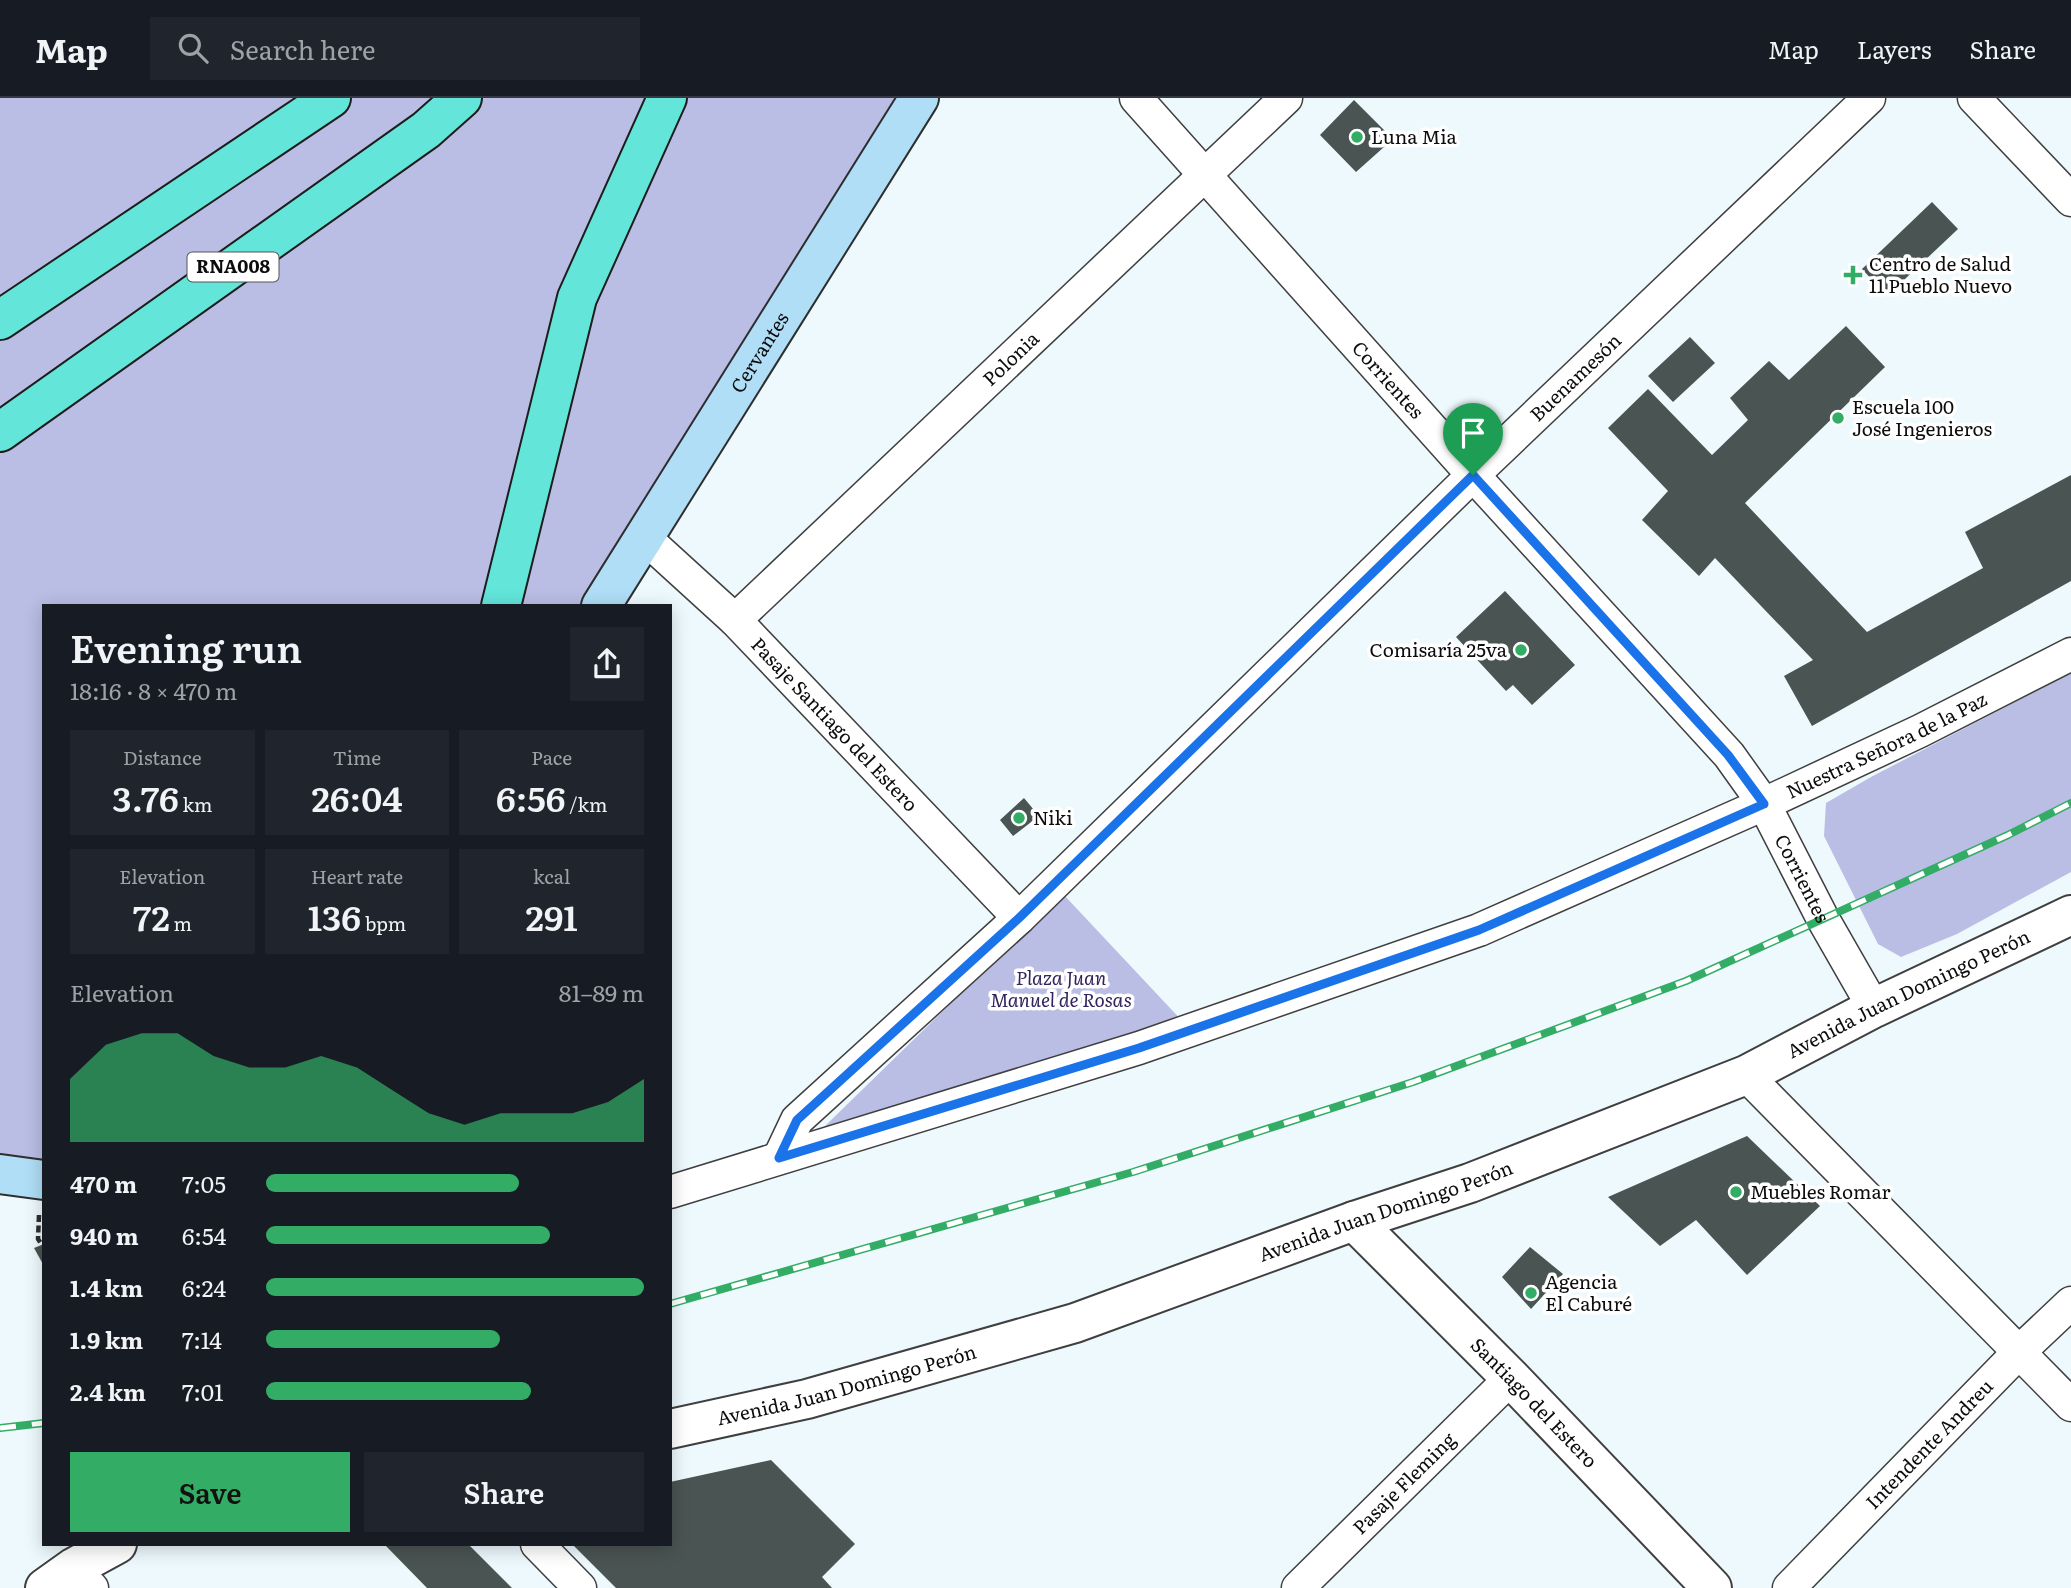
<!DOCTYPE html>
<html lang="en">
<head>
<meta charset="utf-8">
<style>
	:root { --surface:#171b24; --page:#20242c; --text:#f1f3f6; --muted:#9ea1a6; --line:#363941; --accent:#33ad65 }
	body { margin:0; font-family:Literata,serif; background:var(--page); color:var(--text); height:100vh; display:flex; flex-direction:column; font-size:26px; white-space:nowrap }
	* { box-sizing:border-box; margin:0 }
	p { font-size:23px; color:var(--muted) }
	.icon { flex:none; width:38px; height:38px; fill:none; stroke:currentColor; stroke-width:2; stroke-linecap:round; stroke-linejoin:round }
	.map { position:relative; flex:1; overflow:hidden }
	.sheet { position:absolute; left:42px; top:506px; width:630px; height:942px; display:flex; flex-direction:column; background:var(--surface); border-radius:0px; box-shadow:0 4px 18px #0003 }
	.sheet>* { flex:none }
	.pin { position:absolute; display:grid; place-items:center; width:60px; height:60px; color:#fff; margin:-72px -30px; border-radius:50% 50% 50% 0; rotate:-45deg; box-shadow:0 0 7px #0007 }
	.pin .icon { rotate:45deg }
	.round { display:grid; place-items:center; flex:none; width:74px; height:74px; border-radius:0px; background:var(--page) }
	.summary { display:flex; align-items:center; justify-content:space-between; height:119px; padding:0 28px }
	h1 { font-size:38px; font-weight:600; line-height:52px }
	.stats { display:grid; grid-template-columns:repeat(3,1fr); gap:10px; height:119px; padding:7px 28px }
	.stats div { display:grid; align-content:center; border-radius:0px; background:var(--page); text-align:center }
	.stats b { font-size:35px; font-weight:600 }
	.stats small { font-size:19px; font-weight:400 }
	.stats p { font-size:19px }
	.chart { height:196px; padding:14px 28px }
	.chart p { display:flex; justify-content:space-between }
	.chart svg { width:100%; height:126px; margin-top:7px; fill:var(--accent); opacity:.7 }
	.action { display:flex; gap:14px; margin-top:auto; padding:14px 28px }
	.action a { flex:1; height:80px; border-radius:0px; background:var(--accent); color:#111; font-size:28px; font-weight:600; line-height:80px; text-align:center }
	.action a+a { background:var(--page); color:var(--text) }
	ul { padding:0 28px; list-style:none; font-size:23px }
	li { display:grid; grid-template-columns:112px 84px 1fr; align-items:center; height:52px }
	li i { height:18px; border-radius:9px; background:var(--accent) }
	header { display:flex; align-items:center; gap:42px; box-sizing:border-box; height:98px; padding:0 35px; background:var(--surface); border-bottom:2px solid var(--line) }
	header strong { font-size:33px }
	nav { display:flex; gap:38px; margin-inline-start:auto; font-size:24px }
	.search { width:490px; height:63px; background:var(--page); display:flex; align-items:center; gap:18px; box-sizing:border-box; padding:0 24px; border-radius:0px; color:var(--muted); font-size:26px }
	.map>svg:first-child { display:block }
</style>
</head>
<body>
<header>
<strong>Map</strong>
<div class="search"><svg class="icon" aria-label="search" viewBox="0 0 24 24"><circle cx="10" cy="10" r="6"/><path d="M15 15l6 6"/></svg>Search here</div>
<nav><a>Map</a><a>Layers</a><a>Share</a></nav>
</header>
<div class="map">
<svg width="2071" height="1490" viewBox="0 0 2071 1490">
	<rect width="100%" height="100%" fill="#edf9fd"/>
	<path fill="#babde4" d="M0,0H919L601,507L44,508V1082L0,1076Z
		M2071,575V774L1957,836L1901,859L1878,846L1824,738L1826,705L1871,679Z
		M1063,796L1185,926L823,1030Z"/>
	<path fill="#4a5452" d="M1354,2L1393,41L1356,74L1320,37Z
		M1932,104L1958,131L1887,198L1862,171Z
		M1846,228L1885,269L1745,405L1867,534L1983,470L1965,434L2071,377V483L1812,628L1784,578L1813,562L1715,460L1699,478L1642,422L1668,393L1608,330L1648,291L1712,357L1748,322L1730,300L1769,263L1789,282Z
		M1690,239L1715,265L1673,304L1648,278Z
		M1505,493L1575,567L1532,607L1513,587L1506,593L1456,539Z
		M1024,700L1039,718L1013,738L1000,722Z
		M1747,1038L1820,1108L1747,1177L1696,1122L1660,1148L1608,1099Z
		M44,1146V1168L34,1150Z
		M1530,1149L1563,1176L1531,1211L1502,1179Z
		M771,1362L855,1446L822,1479L832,1490H616L572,1446H670V1384Z
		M397,1446H468L512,1490H427L386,1448Z"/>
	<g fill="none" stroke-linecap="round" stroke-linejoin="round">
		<g stroke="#3f3f3f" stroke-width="35">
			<g id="minor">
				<path id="s1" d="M1136,0L1473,377L1729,657L1764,706L1823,821L1874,910"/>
				<path d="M1974,0L2071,102"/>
				<path id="s2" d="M645,440L735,522L1019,820"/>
				<path id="s3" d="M735,522L1286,0"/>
				<path d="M1746,977L2071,1307"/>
				<path id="s4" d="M779,1060L797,1022L1019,820L1473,377L1869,0"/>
				<path id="s5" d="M670,1094L1139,950L1479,832L1764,706L1920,633L2071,556"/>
				<path d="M537,1446L580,1490"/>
				<path d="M73,1470L92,1490"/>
				<path id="s6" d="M1298,1490L1511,1280"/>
				<path id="s7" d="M1789,1490L2019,1254L2071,1205"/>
			</g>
		</g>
		<g stroke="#3f3f3f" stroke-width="42">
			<g id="tertiary">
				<path id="s8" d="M1354,1123L1511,1280L1712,1490"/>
				<path id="s9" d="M670,1331L807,1301L1075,1225L1354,1123L1470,1085L1746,977L1874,910L2071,817"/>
				<path d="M45,1490L73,1470L117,1446"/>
			</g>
		</g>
		<g stroke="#2e2e2e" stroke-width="42">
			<g id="secondary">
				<path id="s10" d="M601,508L919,0"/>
				<path d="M0,1076L44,1082"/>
			</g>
		</g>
		<g stroke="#1d1d1d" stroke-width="42">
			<path id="motorway" d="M0,222L331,0
				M0,334L426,32L462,0
				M501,508L577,200L667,0"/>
		</g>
		<path stroke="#2e2e2e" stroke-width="4.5" stroke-dasharray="7 3.5" stroke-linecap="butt" d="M39,1117L38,1141L42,1147"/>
		<use href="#minor" stroke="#fff" stroke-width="32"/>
		<use href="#tertiary" stroke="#fff" stroke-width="38"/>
		<use href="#secondary" stroke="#afdef6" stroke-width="38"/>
		<use href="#motorway" stroke="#63e5da" stroke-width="38"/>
		<g stroke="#33ad65" stroke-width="8">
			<path id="rail" d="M670,1206L1133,1074L1413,984L1686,883L2008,737L2071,705
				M0,1330L44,1325"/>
		</g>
		<use href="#rail" stroke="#fff" stroke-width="5" stroke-dasharray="16" stroke-linecap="butt"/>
	</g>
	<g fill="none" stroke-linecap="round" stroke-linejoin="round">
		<g stroke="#fff" stroke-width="14">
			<path id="route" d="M1473,377L1728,657L1764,706L1479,832L1139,950L779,1060L797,1022L1019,820Z"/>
		</g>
		<use href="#route" stroke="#1a73e8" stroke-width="9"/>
	</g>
	<g fill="#33ad65" stroke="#fff" stroke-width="2.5">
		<circle cx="1357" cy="39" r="7"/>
		<path d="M1849.5 166.5h7v7h7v7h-7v7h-7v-7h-7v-7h7z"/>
		<circle cx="1838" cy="320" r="7"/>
		<circle cx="1521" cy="552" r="7"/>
		<circle cx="1019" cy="720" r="7"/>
		<circle cx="1736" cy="1094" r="7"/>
		<circle cx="1531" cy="1195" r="7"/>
	</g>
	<g text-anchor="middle" stroke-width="7" stroke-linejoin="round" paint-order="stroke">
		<rect fill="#fff" stroke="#555" stroke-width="2" x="187.5" y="154.5" width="91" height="29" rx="5"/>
		<g font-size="18" font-weight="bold" fill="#0c0c0c">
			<text x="233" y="175">RNA008</text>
		</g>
		<g font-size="19" fill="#0c0c0c" stroke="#fff" text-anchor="start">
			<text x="1371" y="46">Luna Mia</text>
			<text x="1869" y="173">Centro de Salud<tspan x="1869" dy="22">11 Pueblo Nuevo</tspan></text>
			<text x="1852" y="316">Escuela 100<tspan x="1852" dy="22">José Ingenieros</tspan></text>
			<text x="1507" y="559" text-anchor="end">Comisaría 25va</text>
			<text x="1033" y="727">Niki</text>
			<text x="1750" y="1101">Muebles Romar</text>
			<text x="1545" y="1191">Agencia<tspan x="1545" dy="22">El Caburé</tspan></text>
		</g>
		<g font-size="19" fill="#0c0c0c" stroke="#fff">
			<text dy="7" stroke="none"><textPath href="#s10" startOffset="299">Cervantes</textPath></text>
			<text dy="7" stroke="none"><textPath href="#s3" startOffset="380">Polonia</textPath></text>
			<text dy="7" stroke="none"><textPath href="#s4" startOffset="1118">Buenamesón</textPath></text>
			<text dy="7" stroke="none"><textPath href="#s1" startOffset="378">Corrientes</textPath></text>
			<text dy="7" stroke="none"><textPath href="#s2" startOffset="266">Pasaje Santiago del Estero</textPath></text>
			<text dy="7" stroke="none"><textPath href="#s5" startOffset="1298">Nuestra Señora de la Paz</textPath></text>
			<text dy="7" stroke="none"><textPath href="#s1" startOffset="1029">Corrientes</textPath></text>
			<text dy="7" stroke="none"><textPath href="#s9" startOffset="1316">Avenida Juan Domingo Perón</textPath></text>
			<text dy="7" stroke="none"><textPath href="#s9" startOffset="749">Avenida Juan Domingo Perón</textPath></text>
			<text dy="7" stroke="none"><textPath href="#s9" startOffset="182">Avenida Juan Domingo Perón</textPath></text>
			<text dy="7" stroke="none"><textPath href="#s8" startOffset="256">Santiago del Estero</textPath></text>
			<text dy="7" stroke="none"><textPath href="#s7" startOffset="201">Intendente Andreu</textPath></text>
			<text dy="7" stroke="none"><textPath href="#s6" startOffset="149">Pasaje Fleming</textPath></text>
		</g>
		<g font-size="19" font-style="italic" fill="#32245d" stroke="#fff">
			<text x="1061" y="887">Plaza Juan<tspan x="1061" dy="22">Manuel de Rosas</tspan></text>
		</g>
	</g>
</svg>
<div class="pin" style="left:1473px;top:377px;background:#1e9e55"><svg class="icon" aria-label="arrive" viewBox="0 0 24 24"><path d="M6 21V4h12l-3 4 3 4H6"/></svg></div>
<section class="sheet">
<div class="summary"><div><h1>Evening run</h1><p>18:16 · 8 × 470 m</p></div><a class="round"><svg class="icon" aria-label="share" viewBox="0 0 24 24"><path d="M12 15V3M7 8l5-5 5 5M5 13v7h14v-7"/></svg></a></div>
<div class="stats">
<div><p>Distance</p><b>3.76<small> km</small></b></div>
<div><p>Time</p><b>26:04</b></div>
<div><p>Pace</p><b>6:56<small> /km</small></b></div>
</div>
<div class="stats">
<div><p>Elevation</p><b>72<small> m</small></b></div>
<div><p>Heart rate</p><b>136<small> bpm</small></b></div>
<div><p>kcal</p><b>291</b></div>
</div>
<div class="chart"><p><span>Elevation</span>81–89 m</p>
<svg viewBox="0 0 160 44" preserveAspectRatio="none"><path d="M0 44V22L10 10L20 6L30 6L40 14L50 18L60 18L70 14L80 18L90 26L100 34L110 38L120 34L130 34L140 34L150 30L160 22V44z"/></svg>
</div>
<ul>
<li><b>470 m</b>7:05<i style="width:67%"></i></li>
<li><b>940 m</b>6:54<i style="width:75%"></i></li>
<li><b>1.4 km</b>6:24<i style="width:100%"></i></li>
<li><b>1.9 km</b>7:14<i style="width:62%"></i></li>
<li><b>2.4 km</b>7:01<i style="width:70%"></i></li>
</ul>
<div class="action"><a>Save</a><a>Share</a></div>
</section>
</div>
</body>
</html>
